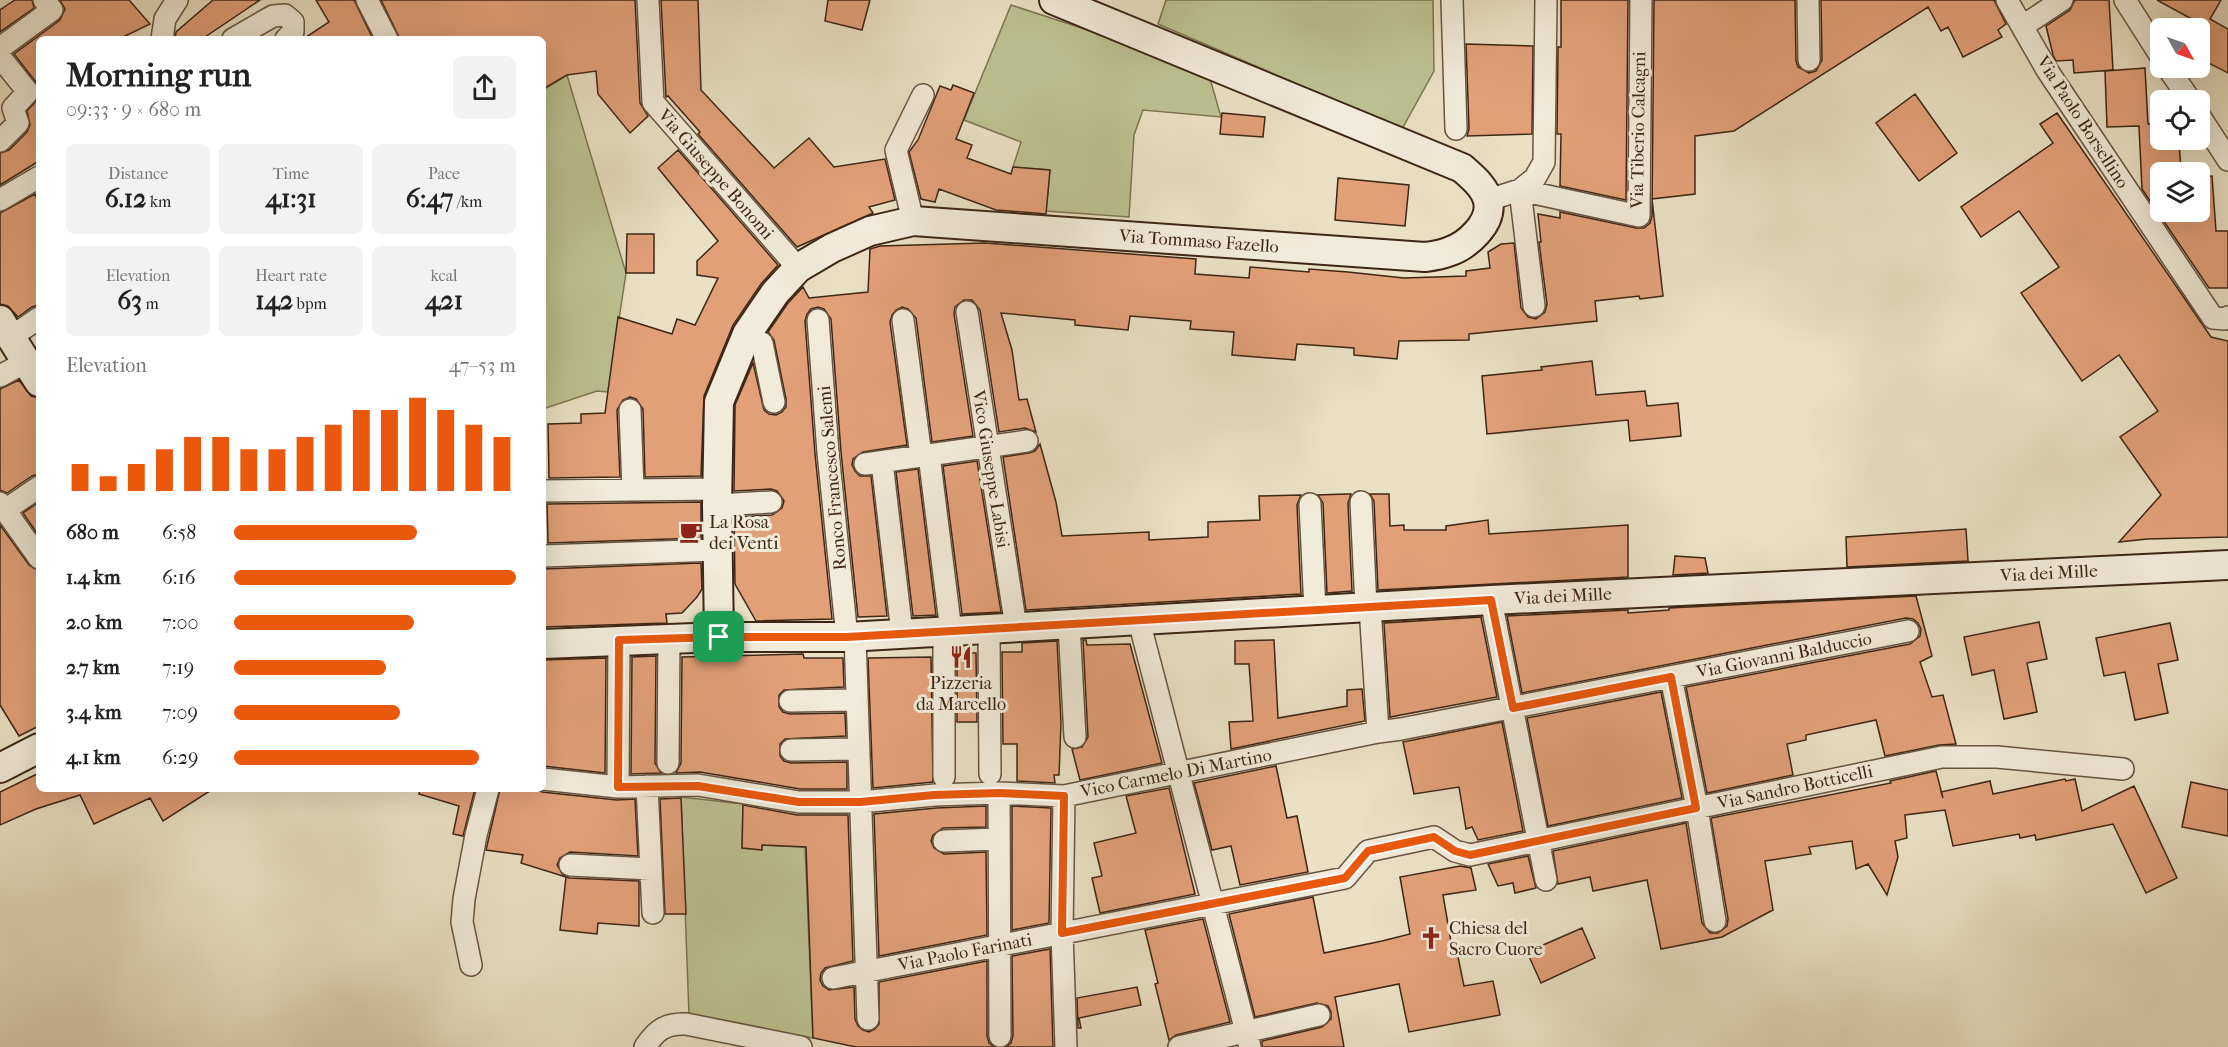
<!DOCTYPE html>
<html lang="en">
<head>
<meta charset="utf-8">
<style>
	:root { --surface:#fff; --page:#f2f2f2; --text:#222; --muted:#767676; --accent:#ea580c }
	body { margin:0; font-family:"IM FELL French Canon",serif; background:var(--page); color:var(--text); height:100vh; display:flex; flex-direction:column; font-size:22px; white-space:nowrap }
	* { box-sizing:border-box; margin:0 }
	p { font-size:20px; color:var(--muted) }
	.icon { flex:none; width:33px; height:33px; fill:none; stroke:currentColor; stroke-width:2; stroke-linecap:round; stroke-linejoin:round }
	.map { position:relative; flex:1; overflow:hidden }
	.drawer { position:absolute; left:36px; top:36px; width:510px; height:756px; display:flex; flex-direction:column; background:var(--surface); border-radius:9px; box-shadow:0 6px 24px #0002 }
	.drawer>* { flex:none }
	.needle { width:39px; rotate:130deg }
	.tools { position:absolute; left:2150px; top:18px; display:grid; gap:12px }
	.tools a { display:grid; place-items:center; width:60px; height:60px; border-radius:9px; background:var(--surface); box-shadow:0 6px 24px #0002; font-size:30px }
	.pin { position:absolute; display:grid; place-items:center; width:51px; height:51px; color:#fff; margin:-26px; border-radius:12px; box-shadow:0 3px 9px #0006 }
	.round { display:grid; place-items:center; flex:none; width:63px; height:63px; border-radius:9px; background:var(--page) }
	.headline { display:flex; align-items:center; justify-content:space-between; height:102px; padding:0 30px }
	h1 { font-size:33px; font-weight:800; line-height:45px }
	.stats { display:grid; grid-template-columns:repeat(3,1fr); gap:9px; height:102px; padding:6px 30px }
	.stats div { display:grid; align-content:center; border-radius:9px; background:var(--page); text-align:center }
	.stats b { font-size:26px; font-weight:800 }
	.stats small { font-size:16px; font-weight:400 }
	.stats p { font-size:16px }
	.chart { height:168px; padding:12px 30px }
	.chart p { display:flex; justify-content:space-between }
	.chart svg { width:100%; height:108px; margin-top:6px; stroke:var(--accent); stroke-width:6 }
	ul { padding:0 30px; list-style:none; font-size:20px }
	li { display:grid; grid-template-columns:96px 72px 1fr; align-items:center; height:45px }
	li i { height:15px; border-radius:8px; background:var(--accent) }
	.map>svg:first-child { display:block }
</style>
</head>
<body>
<div class="map">
<svg width="2228" height="1047" viewBox="0 0 2228 1047">
	<rect width="100%" height="100%" fill="#eae0c4"/>
	<filter id="stains"><feTurbulence type="fractalNoise" baseFrequency=".00333" numOctaves="4"/><feColorMatrix values="0 0 0 0 .2 0 0 0 0 .09 0 0 0 0 .02 0 0 0 .5 -.17"/></filter>
	<radialGradient id="worn" r=".72"><stop offset=".6" stop-color="#630" stop-opacity="0"/><stop offset="1" stop-color="#630" stop-opacity=".3"/></radialGradient>
	<path fill="#bcc191" stroke="#7c7453" stroke-width="1.5" d="M1166,0H1433L1434,71L1402,129L1158,24Z
		M1011,5L1143,48L1209,75L1221,117L1143,110L1134,135L1129,217L1046,211L1050,170L1013,167L1021,142L964,120Z
		M567,75L626,273L608,392L597,391L543,409V90Z
		M681,797L743,804L742,848L761,850L762,845L805,847L813,1038L689,1015Z"/>
	<path fill="#e2a079" stroke="#3d2615" stroke-width="1.5" d="M15,0H32L34,8L0,32V10Z
		M60,0H129L150,24L119,39H39V86L14,54L60,20L65,9Z
		M213,0H260L202,39H175L176,32Z
		M316,0H354L373,39H303L329,22Z
		M381,0H635L640,103L648,116L630,133L598,94L596,71L567,75L543,89V39H400Z
		M661,0H698L701,90L774,168L809,138L834,167L885,159L895,200L869,207L873,213L797,247L698,134L700,132L668,96L666,97Z
		M828,0H870L862,30L825,21Z
		M1561,0H1628L1626,200L1560,186L1561,134H1557L1558,47H1561Z
		M1654,0H1795L1796,61L1798,67L1809,73L1816,71L1822,60L1821,0H1994L2006,24L1998,30L2002,37L1963,57L1948,27L1941,31L1928,7L1734,131L1695,136V194L1652,199L1663,296L1640,299L1639,296L1595,301L1597,321L1469,334V340L1399,341L1397,359L1354,355V348L1297,344L1295,360L1232,355L1234,332L1190,329L1191,321L1130,316L1128,330L1075,325V320L1001,313L1012,350L1019,400L1027,399L1036,432L1025,428L999,432L980,310L972,300H964L955,307L954,314L973,436L932,442L916,318L908,309L902,307L896,310L892,315L890,322L907,445L863,452L853,459L852,465L855,471L860,476H871L887,616L858,617L841,452L831,319L824,309L818,307L811,309L807,314L805,321L815,454L832,619L756,621L735,584L734,517L772,515L782,508L784,501L777,491L771,489L734,491L735,405L753,363L764,410L769,414L776,415L782,412L786,407V399L774,340L768,332L788,303L803,287L809,298L868,292L870,249L880,246L985,243L1196,259L1195,274L1249,278L1250,267L1309,272V269L1348,272L1404,278L1466,276V271L1490,268L1488,252L1501,244L1514,243L1521,308L1528,317L1536,319L1545,312L1547,304L1539,242H1541L1538,214L1560,218V212L1636,228H1644L1650,223L1652,216Z
		M2075,0H2109L2113,70L2074,73L2073,60L2056,61L2053,55L2046,26L2070,10Z
		M2157,0H2221L2210,19L2228,29V73L2199,58V23Z
		M1466,44L1533,46L1532,134L1467,136L1469,129Z
		M2145,68L2148,124H2160V140H2179L2181,172H2160V212H2199V177L2212,176L2216,231H2228V288H2209L2142,189L2139,126L2107,127L2105,71Z
		M953,85L974,93L956,139L972,145L967,158L1011,174L1013,167L1050,170L1046,214L996,210L939,189L935,202L921,199L909,152L918,140L940,86L951,90Z
		M1915,94L1957,153L1919,181L1876,123Z
		M39,98V161L0,185V153L9,150L27,132L30,125L27,111Z
		M1222,113L1265,117L1263,137L1220,134Z
		M2057,113L2211,337L2228,341V537L2147,539L2119,542L2161,495L2120,437L2158,411L2119,355L2082,381L2021,293L2059,267L2019,211L1981,237L1961,207L2053,143L2040,124Z
		M678,150L778,265L761,284L733,325L704,396L701,476L645,477L643,409L636,399L630,397L623,400L617,410L620,477L549,478L548,424L581,423V414L605,413L618,317L672,334L677,319L695,325L718,278L697,275V261L718,241L658,168Z
		M1338,178L1409,185L1405,226L1335,220Z
		M35,194L39,204V305L32,307L18,317L8,306L0,304V213Z
		M627,234H654V273H626Z
		M1592,361L1596,395L1645,391L1647,406L1678,403L1681,436L1630,441L1628,420L1487,434L1482,376L1542,370L1541,367Z
		M19,380L31,396L39,398V474L32,476L7,493L0,490V389Z
		M1040,444L1056,502L1062,536L1149,532V540L1208,537V522L1260,520L1259,496L1301,495L1297,505L1301,594L1026,610L1003,457L1029,453L1035,451Z
		M977,461L1001,612L962,614L943,466Z
		M918,469L936,615L913,616L896,472Z
		M1346,494H1351L1348,503L1352,591L1327,593L1323,503L1318,495Z
		M1370,494H1389L1390,526L1404,525V530H1446V526L1488,520L1489,534L1628,525V577L1378,590L1374,501Z
		M39,502V536L23,513Z
		M701,502V538L548,543L547,504Z
		M0,525L29,565L39,571V726L19,736L0,705Z
		M1966,529L1968,561L1847,567L1846,537Z
		M1675,556L1705,558L1708,573L1673,575Z
		M701,563L702,589L697,597L682,613L666,614L667,623L543,627V569Z
		M1916,596L1932,656L1920,662L1932,697L1943,695L1956,744L1939,745L1885,756L1876,720L1806,735V740L1787,744L1793,775L1707,793L1686,687L1910,644L1920,636L1921,629L1918,623L1913,619L1906,618L1522,693L1507,616L1628,610V613L1669,610V608Z
		M1481,617L1497,697L1390,717L1384,623Z
		M2039,622L2047,659L2027,663L2037,712L2004,719L1994,670L1972,675L1964,637Z
		M2170,623L2178,660L2158,664L2168,713L2135,720L2125,672L2104,676L2096,638Z
		M1083,640H1086L1087,645L1130,644L1162,763L1080,780L1072,749L1082,747L1088,737Z
		M1274,640L1278,718L1347,706V690L1362,689L1365,721L1231,749L1229,722L1253,721L1249,664H1235V641Z
		M1057,641L1061,723L1059,775H1054L1055,783L1017,781V744H1003L1002,652H1022V643Z
		M965,653H976L977,722H957V656H965Z
		M803,654L804,658H843L844,687L784,690L779,695V707L783,712L790,714L845,713L846,736L785,739L780,744V756L784,761L791,763L847,762V789H800L700,772L676,773L681,763L682,657Z
		M656,656L655,763L661,773L631,774L632,657Z
		M931,657L933,782L873,788L868,658Z
		M606,658L605,773L543,766V660Z
		M1661,692L1682,798L1548,826L1527,718Z
		M1502,722L1523,831L1478,840L1472,827L1466,829L1459,787L1414,794L1403,742Z
		M1276,766L1287,818L1297,816L1308,872L1240,885L1231,846L1212,850L1194,783Z
		M1936,771L1943,798L1941,792L1990,781L1993,794L2065,779L2066,781L2075,779L2082,811L2134,786L2177,878L2146,893L2113,824L2036,840L2035,835L2020,838L2019,834L1953,846L1945,810L1905,815L1907,838L1895,841L1898,857L1887,895L1868,864L1856,869L1852,841L1809,847L1811,854L1765,861L1773,910L1722,937L1661,949L1647,880L1593,891L1590,877L1558,884L1553,851L1686,823L1702,923L1710,933H1718L1727,926L1728,919L1711,818L1891,783L1890,781Z
		M39,773V789H213L163,821L150,798L94,824L80,795L36,809L0,825V792Z
		M2191,782L2228,790V836L2182,827Z
		M1169,788L1195,894L1100,913L1092,878L1102,876L1094,843L1136,833L1126,796Z
		M420,789H475L463,836L453,834L459,806L419,794Z
		M500,789H535L542,792L617,800L635,799L638,856L570,852L560,858L557,865L563,875L569,878L639,881V926L598,923L597,934L560,930L566,877L521,863L523,855L486,850Z
		M681,798L686,914H665L660,799Z
		M743,805L797,815H848L853,961L825,968L821,973L820,980L823,986L829,990L854,987L855,1019L858,1026L863,1030L869,1032L875,1029L879,1024V982L987,961V1036L989,1043L994,1047H856L813,1038L806,847L762,845V850L742,848Z
		M986,806V827L943,828L933,835L931,841L934,848L944,854L986,852L987,935L879,956L874,814L936,808Z
		M1012,806L1051,808L1049,923L1012,930Z
		M1528,856L1536,888L1515,893L1513,883L1498,886L1488,864Z
		M1460,866L1471,868L1476,890L1443,895L1452,948L1456,947L1464,986L1493,981L1500,1015L1409,1032L1399,984L1335,997L1344,1047H1262V1041L1322,1027L1331,1019V1012L1328,1006L1317,1003L1255,1017L1229,914L1313,897L1324,953L1382,941L1410,934L1400,877Z
		M1203,919L1230,1022L1176,1035L1169,1040L1155,984L1158,983L1145,930Z
		M1582,928L1595,958L1541,983L1527,952Z
		M1050,949L1053,1047H1006L1011,1043L1013,1036L1012,956Z
		M1137,987L1141,1005L1079,1018L1081,1028H1078L1077,998Z"/>
	<g fill="none" stroke-linecap="round" stroke-linejoin="round">
		<g stroke="#685441" stroke-width="24">
			<path id="street" d="M367,0L387,39
				M648,0L653,102L798,268
				M1452,0L1456,129
				M1808,0L1809,60
				M2007,0L2047,70L2213,318L2225,319L2228,317
				M2125,0L2160,55
				M2023,26L2062,0
				M162,39L165,19L177,0
				M233,39L273,16L285,15L293,22V32L286,39
				M0,48L52,10L44,0
				M0,57L28,92L13,108L18,123L0,141
				M2168,68L2190,100
				M2199,115L2228,160
				M0,200L39,177
				M1488,200L1520,190L1639,216L1641,0
				M913,221L896,150L923,95
				M1534,306L1520,190L1535,178L1544,162L1546,0
				M967,312L1016,627
				M818,320L828,453L847,637
				M903,320L921,456
				M11,337L39,318
				M762,343L774,402
				M0,376L26,362
				M630,410L633,490
				M929,455L951,631
				M882,462L902,633
				M865,464L1027,441
				M543,491L718,489
				M1361,502L1366,607
				M0,503L39,558
				M1310,504L1315,610
				M717,505L771,502
				M5,510L39,487
				M543,556L718,550
				M1491,600L1546,880
				M1370,607L1378,732
				M1139,621L1250,1047
				M1069,624L1075,737
				M989,629L990,774
				M944,631V777
				M855,636L868,1019
				M1671,677L1697,808L1715,921
				M790,701L856,700
				M791,750L858,749
				M668,763L669,639
				M543,779L618,787L698,785L799,802H860L935,795L999,793L1064,796L1378,732L1401,729L1908,631
				M647,786L653,913
				M618,787L619,640
				M999,793L1000,1036
				M1064,796L1062,933L1066,1047
				M944,841L998,839
				M570,865L651,869
				M471,965L462,922L464,899L476,835L488,789
				M833,978L1345,878L1368,851L1434,837L1455,851L1470,855L1942,757H1997L2123,769
				M645,1047C656,1030 666,1023 686,1024L801,1047
				M1179,1047L1319,1015"/>
		</g>
		<g stroke="#3d2615" stroke-width="32">
			<path id="secondary" d="M0,320L39,382
				M719,637L717,505L719,402L747,334L775,293L798,268L832,248L870,231L913,221L1425,257C1433,256 1441,255 1448,252C1467,246 1493,223 1488,201C1485,187 1472,177 1462,168L1054,0
				M543,644L719,637H847L1491,600L2228,565
				M0,768L39,748"/>
		</g>
		<use href="#street" stroke="#f1ebd9" stroke-width="21"/>
		<use href="#secondary" stroke="#f1ebd9" stroke-width="28"/>
	</g>
	<g fill="none" stroke-linecap="round" stroke-linejoin="round">
		<g stroke="#fff" stroke-width="12">
			<path id="route" d="M1491,600L1513,708L1671,677L1696,808L1470,855L1455,851L1434,837L1368,851L1345,878L1062,933L1064,796L999,793L934,795L860,802H799L698,786L618,787L619,640L719,637H847Z"/>
		</g>
		<use href="#route" stroke="#ea580c" stroke-width="8"/>
	</g>
	<defs>
		<g id="cafe-bare" transform="scale(1.8)"><path d="M-5.5-4.5H6V0H3Q3 3.5 0 3.5H-2.5Q-5.5 3.5-5.5 0ZM3-3.2v2h1.7v-2ZM-6 4.5H4V6H-6Z" fill="#8f2418" stroke="#f1ebd9" stroke-width="2.5" paint-order="stroke"/></g>
		<g id="restaurant-bare" transform="scale(1.8)"><path d="M-5-6h1v4h1v-4h1v4h1v-4h1v5L-1.5 .5V6h-2V.5L-5-1ZM5-6V6H3V1.5H1.5Q1.5-4 5-6Z" fill="#8f2418" stroke="#f1ebd9" stroke-width="2.5" paint-order="stroke"/></g>
		<g id="church-bare" transform="scale(1.8)"><path d="M-1.2-6h2.4v3.5h3.3v2.4h-3.3V6h-2.4V-.1h-3.3v-2.4h3.3Z" fill="#8f2418" stroke="#f1ebd9" stroke-width="2.5" paint-order="stroke"/></g>
	</defs>
	<g fill-rule="evenodd">
		<use href="#cafe-bare" x="691" y="532"/>
		<use href="#restaurant-bare" x="961" y="657"/>
		<use href="#church-bare" x="1431" y="938"/>
	</g>
	<g text-anchor="middle" stroke-width="6" stroke-linejoin="round" paint-order="stroke">
		<g font-size="18" fill="#3d2615" stroke="#f1ebd9">
			<text transform="translate(2083 122) rotate(57)" y="6">Via Paolo Borsellino</text>
			<text transform="translate(1638 130) rotate(-89)" y="6">Via Tiberio Calcagni</text>
			<text transform="translate(716 174) rotate(49)" y="6">Via Giuseppe Bonomi</text>
			<text transform="translate(1199 241) rotate(4)" y="6">Via Tommaso Fazello</text>
			<text transform="translate(991 469) rotate(81)" y="6">Vico Giuseppe Labisi</text>
			<text transform="translate(832 478) rotate(-95)" y="6">Ronco Francesco Salemi</text>
			<text transform="translate(2049 573) rotate(-3)" y="6">Via dei Mille</text>
			<text transform="translate(1563 596) rotate(-3)" y="6">Via dei Mille</text>
			<text transform="translate(1784 655) rotate(-11)" y="6">Via Giovanni Balduccio</text>
			<text transform="translate(1176 773) rotate(-11)" y="6">Vico Carmelo Di Martino</text>
			<text transform="translate(1795 787) rotate(-12)" y="6">Via Sandro Botticelli</text>
			<text transform="translate(965 952) rotate(-11)" y="6">Via Paolo Farinati</text>
		</g>
		<g font-size="18" fill="#3d2615" stroke="#f1ebd9" text-anchor="start">
			<text x="709" y="528">La Rosa<tspan x="709" dy="21">dei Venti</tspan></text>
			<text x="961" y="689" text-anchor="middle">Pizzeria<tspan x="961" dy="21">da Marcello</tspan></text>
			<text x="1449" y="934">Chiesa del<tspan x="1449" dy="21">Sacro Cuore</tspan></text>
		</g>
	</g>
	<rect width="100%" height="100%" filter="url(#stains)"/>
	<rect width="100%" height="100%" fill="url(#worn)"/>
</svg>
<div class="tools">
<a><svg class="needle" viewBox="-14 -14 28 28"><path d="M0-13l5 13h-10z" fill="#e53935"/><path d="M0 13l5-13h-10z" fill="#767676"/></svg></a>
<a><svg class="icon" aria-label="locate" viewBox="0 0 24 24"><circle cx="12" cy="12" r="6"/><path d="M12 2v4M12 18v4M2 12h4M18 12h4"/></svg></a>
<a><svg class="icon" aria-label="layers" viewBox="0 0 24 24"><path d="M12 4l9 5-9 5-9-5zM3 14l9 5 9-5"/></svg></a>
</div>
<div class="pin" style="left:719px;top:637px;background:#1e9e55"><svg class="icon" aria-label="arrive" viewBox="0 0 24 24"><path d="M6 21V4h12l-3 4 3 4H6"/></svg></div>
<section class="drawer">
<div class="headline"><div><h1>Morning run</h1><p>09:33 · 9 × 680 m</p></div><a class="round"><svg class="icon" aria-label="share" viewBox="0 0 24 24"><path d="M12 15V3M7 8l5-5 5 5M5 13v7h14v-7"/></svg></a></div>
<div class="stats">
<div><p>Distance</p><b>6.12<small> km</small></b></div>
<div><p>Time</p><b>41:31</b></div>
<div><p>Pace</p><b>6:47<small> /km</small></b></div>
</div>
<div class="stats">
<div><p>Elevation</p><b>63<small> m</small></b></div>
<div><p>Heart rate</p><b>142<small> bpm</small></b></div>
<div><p>kcal</p><b>421</b></div>
</div>
<div class="chart"><p><span>Elevation</span>47–53 m</p>
<svg viewBox="0 0 160 44" preserveAspectRatio="none"><path d="M5 44V33M15 44V38M25 44V33M35 44V27M45 44V22M55 44V22M65 44V27M75 44V27M85 44V22M95 44V17M105 44V11M115 44V11M125 44V6M135 44V11M145 44V17M155 44V22"/></svg>
</div>
<ul>
<li><b>680 m</b>6:58<i style="width:65%"></i></li>
<li><b>1.4 km</b>6:16<i style="width:100%"></i></li>
<li><b>2.0 km</b>7:00<i style="width:64%"></i></li>
<li><b>2.7 km</b>7:19<i style="width:54%"></i></li>
<li><b>3.4 km</b>7:09<i style="width:59%"></i></li>
<li><b>4.1 km</b>6:29<i style="width:87%"></i></li>
</ul>
</section>
</div>
</body>
</html>
